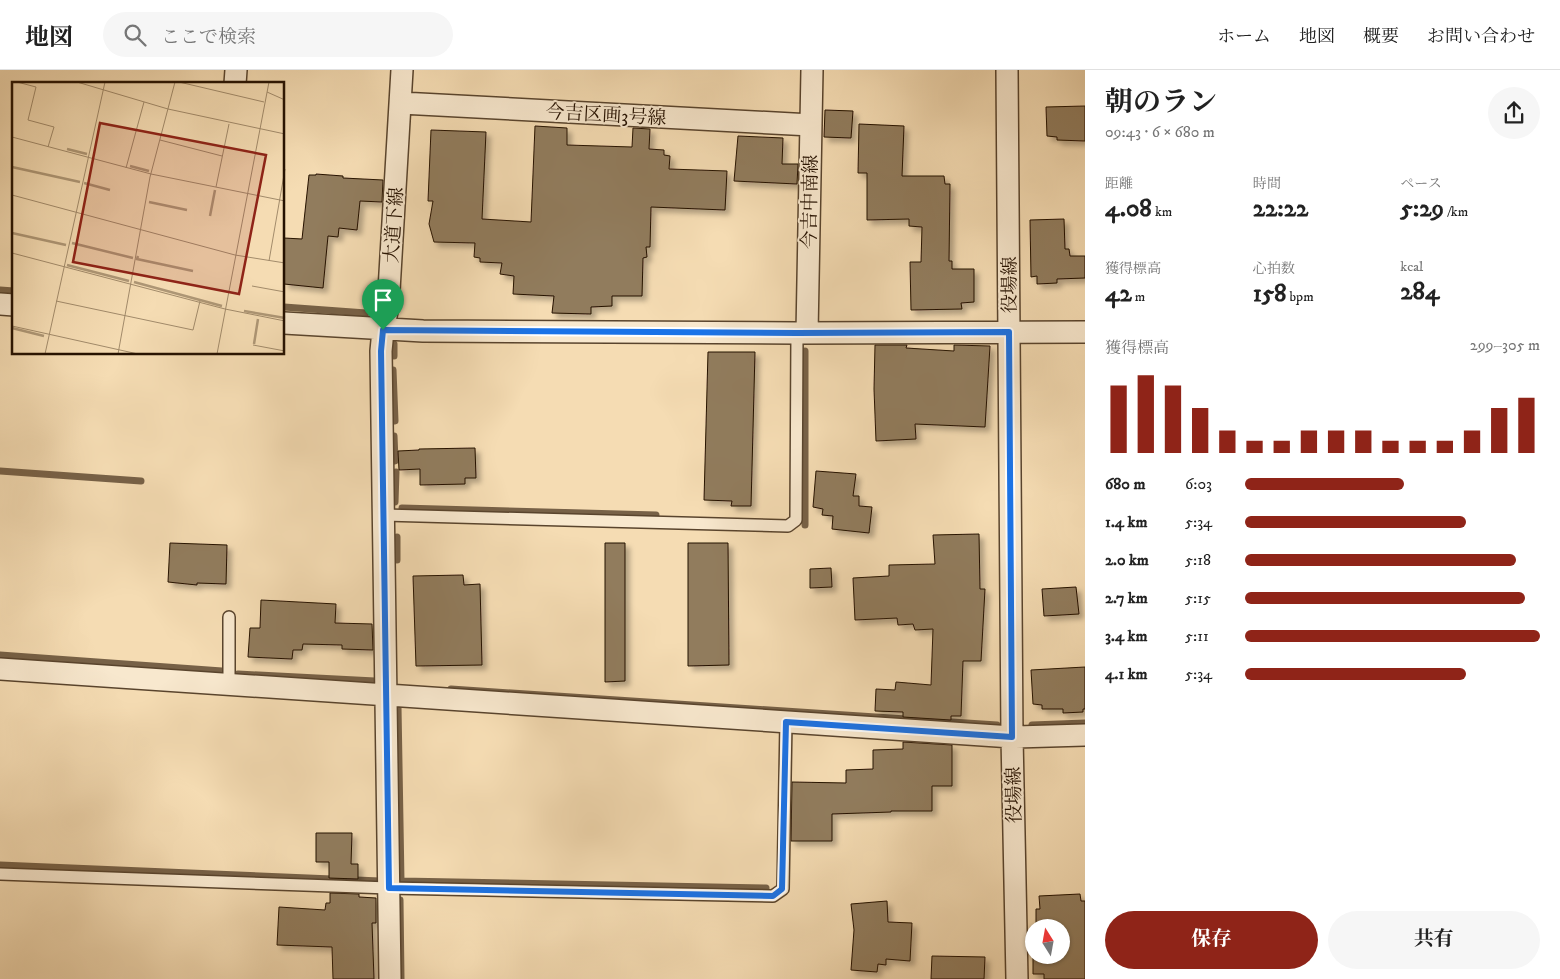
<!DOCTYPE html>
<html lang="ja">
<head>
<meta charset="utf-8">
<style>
	:root { --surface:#fff; --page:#f6f6f6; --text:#222; --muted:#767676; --line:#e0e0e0; --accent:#8f2418 }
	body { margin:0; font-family:"IM FELL DW Pica","Noto Serif JP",serif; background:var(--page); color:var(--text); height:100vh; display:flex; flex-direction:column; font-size:19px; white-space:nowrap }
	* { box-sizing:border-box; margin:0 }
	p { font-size:16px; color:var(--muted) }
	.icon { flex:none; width:28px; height:28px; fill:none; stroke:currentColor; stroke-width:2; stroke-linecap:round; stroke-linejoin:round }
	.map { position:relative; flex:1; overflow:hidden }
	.sheet { display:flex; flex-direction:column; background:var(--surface); width:475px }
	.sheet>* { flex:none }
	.needle { width:32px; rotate:349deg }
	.buttons { position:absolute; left:1025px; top:849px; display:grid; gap:10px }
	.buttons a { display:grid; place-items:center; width:45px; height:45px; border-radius:50%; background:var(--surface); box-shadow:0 1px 4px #0004; font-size:25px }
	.pin { position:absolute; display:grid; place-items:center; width:42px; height:42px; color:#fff; margin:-51px -21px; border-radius:50% 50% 50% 0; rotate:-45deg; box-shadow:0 0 5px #0007 }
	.pin .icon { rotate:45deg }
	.round { display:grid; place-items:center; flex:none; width:52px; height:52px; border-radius:26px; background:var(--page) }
	.overview { display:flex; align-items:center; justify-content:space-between; height:85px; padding:0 20px }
	h1 { font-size:28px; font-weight:700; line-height:38px }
	.stats { display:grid; grid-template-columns:repeat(3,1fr); gap:8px; height:85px; padding:5px 20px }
	.stats div { display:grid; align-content:center }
	.stats b { font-size:25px; font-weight:700 }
	.stats small { font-size:14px; font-weight:400 }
	.stats p { font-size:14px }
	.chart { height:140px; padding:10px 20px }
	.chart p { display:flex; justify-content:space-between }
	.chart svg { width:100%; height:90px; margin-top:5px; stroke:var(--accent); stroke-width:6 }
	.action { display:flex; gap:10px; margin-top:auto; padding:10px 20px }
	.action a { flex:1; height:58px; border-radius:30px; background:var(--accent); color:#fff; font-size:20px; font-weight:700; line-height:58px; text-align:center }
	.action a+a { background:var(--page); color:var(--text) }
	ul { padding:0 20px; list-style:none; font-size:16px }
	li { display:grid; grid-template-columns:80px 60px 1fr; align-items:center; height:38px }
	li i { height:12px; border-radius:6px; background:var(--accent) }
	header { display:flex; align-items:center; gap:30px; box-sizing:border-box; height:70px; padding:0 25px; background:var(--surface); border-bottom:1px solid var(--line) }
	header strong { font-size:24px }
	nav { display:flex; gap:28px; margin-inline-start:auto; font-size:18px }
	.search { width:350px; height:45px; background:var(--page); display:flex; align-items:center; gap:12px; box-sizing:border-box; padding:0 18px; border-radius:28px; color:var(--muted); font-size:19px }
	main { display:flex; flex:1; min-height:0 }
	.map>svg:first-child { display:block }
</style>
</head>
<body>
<header>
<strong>地図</strong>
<div class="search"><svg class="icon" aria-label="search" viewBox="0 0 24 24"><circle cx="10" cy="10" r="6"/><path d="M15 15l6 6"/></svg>ここで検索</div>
<nav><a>ホーム</a><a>地図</a><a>概要</a><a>お問い合わせ</a></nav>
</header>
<main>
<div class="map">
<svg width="1085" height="909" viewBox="0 0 1085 909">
	<defs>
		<filter id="shadow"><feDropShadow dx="4.5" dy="4.5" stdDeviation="2.5" flood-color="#0004"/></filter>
	</defs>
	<rect width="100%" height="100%" fill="#f5dcb3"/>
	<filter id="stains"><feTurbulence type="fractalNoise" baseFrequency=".004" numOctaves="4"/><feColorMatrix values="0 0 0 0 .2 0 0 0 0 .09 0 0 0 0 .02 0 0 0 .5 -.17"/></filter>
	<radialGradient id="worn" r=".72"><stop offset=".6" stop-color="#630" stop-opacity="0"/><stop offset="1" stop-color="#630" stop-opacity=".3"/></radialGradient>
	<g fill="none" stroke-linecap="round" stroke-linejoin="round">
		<path stroke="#776147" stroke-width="7" d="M0,220L14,221
			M284,237L366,243
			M394,286V274
			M393,300L395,351
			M394,366L395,391
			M0,401L141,411
			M395,432L396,402
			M402,438L656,445
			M805,455V281
			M397,490V467
			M0,585L222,601
			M238,604L375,611
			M451,619L997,655
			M398,637L401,811L766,818
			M1032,655L1085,653
			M0,795L380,811
			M400,830L401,909"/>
	</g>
	<path fill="#917b5d" stroke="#251100" filter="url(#shadow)" d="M1085,36V71L1057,70V67L1047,66L1046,37Z
		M825,40L853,41L851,68L824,67Z
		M859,54L904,56L902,106H944L945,114H950L949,191H952V199H974V232L961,233L962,239L911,240L910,192H921L922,157L909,156V149L867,150V103H858Z
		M535,56L567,58V75L632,77L633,58L650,59L649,79L664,80V85L670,86L669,99L727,101L725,140L651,137L650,177H646L647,187L643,188L642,226H612V236L591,237V244L552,243L554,226L513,224L514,206L500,204L502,193L480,192V188L474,187L475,173L434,172L429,154L433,131H428L431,60L486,62L482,149L531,152Z
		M738,66L783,68L782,94H798L797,114L734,111Z
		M316,104L343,106V108L383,110L382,132L360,131L357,160L339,158L338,167L328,166L323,218L284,214V168L302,169L309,105H316Z
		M1064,149L1065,179H1069L1070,186H1085V208L1057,209V213L1037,214V206L1031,207L1030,150Z
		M875,275H907L906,278L954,281V275L990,276L985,357L915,354L916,369L876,371L874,319Z
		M708,282H755L751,436H731L732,431L704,430Z
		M475,378L476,408H465V414L420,415V399L399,400L398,381L419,380V379Z
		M816,401L856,404L853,426H859V436L872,437L869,463L832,459L833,446L822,445L823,439L813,437Z
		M979,464L980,519H985L981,591H963L961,646H951V650L903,647V642L875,641L876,619L895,620L896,612L931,615L933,559L915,560L913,554L898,555L897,548L855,550L853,508L889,506V495L935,494L933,465Z
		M170,473L227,475L226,514L197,513V515L168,512Z
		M605,473H625V611L605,612Z
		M688,473H728L729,595L688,596Z
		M831,498L832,517L810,518V499Z
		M463,505L464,515L480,514L482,595L416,596L413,506Z
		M1076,517L1079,544L1044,546L1042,519Z
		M261,530L336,534L335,553L372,554L373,580L342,579V575L303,574L302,580H293L292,589L248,587L250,558H260Z
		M1085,597V639H1083V642L1063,643V639H1042V635L1033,634L1031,600Z
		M903,672L952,675V716H932V741H891V742L832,744V771H791L792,712L846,713V700L873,699V680L903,679Z
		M316,763H352L351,794H358V809L329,808V792H316Z
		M330,823L359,824V827L376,828V853H372L374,909H333L332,877L277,875L279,837L325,840L326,833H330Z
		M1080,824L1081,831H1085V909H1044V904H1033V886L1061,885V858H1036V839H1040L1039,826Z
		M887,831L888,852L912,853L910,891L886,889V895L878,894L877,902L851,900L854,860L851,834Z
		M932,886L985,887L984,909H931Z"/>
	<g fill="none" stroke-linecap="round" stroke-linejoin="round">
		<g stroke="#59442d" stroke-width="14">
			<path id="lane" d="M384,445L788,456L796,450L797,263
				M229,614V547
				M0,804L389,818L773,826L783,819L786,652"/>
		</g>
		<g stroke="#59442d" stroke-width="24">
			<path id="street" d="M1007,0L1012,667L1017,909
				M235,14L236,0
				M401,33L811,55
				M0,234L14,235
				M284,253L423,261L797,263L1085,262
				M807,263L812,0
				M0,599L1012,667L1085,665
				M390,909L381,281L383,260L388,237L402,0"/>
		</g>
		<use href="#lane" stroke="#f8e8ce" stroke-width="11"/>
		<use href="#street" stroke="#f8e8ce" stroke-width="21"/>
	</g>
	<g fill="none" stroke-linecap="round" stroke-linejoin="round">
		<g stroke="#fff" stroke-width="10">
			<path id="route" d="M383,260L797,263L1009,262L1012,667L786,652L782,819L773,826L389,818L381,281Z"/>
		</g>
		<use href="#route" stroke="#1a73e8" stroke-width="6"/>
	</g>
	<g text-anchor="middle" stroke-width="4" stroke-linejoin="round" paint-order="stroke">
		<g font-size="19" fill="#251100" stroke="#f8e8ce">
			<text transform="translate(606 44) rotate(3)" y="7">今吉区画3号線</text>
			<text transform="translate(809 132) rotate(-89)" y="7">今吉中南線</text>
			<text transform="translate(393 155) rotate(-86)" y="7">大道下線</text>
			<text transform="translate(1009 215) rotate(-90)" y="7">役場線</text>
			<text transform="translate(1013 725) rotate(-91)" y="7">役場線</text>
		</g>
	</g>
	<g transform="translate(12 12)">
		<rect width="272" height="272" fill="#f5dcb3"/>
		<path fill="none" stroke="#ae9776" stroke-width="2.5" d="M55,67L75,72M118,84L137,89M0,85L68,100M72,101L98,108M137,120L175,128M198,134L203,108M0,151L54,163M60,161L121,176M126,174L125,177L181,189M55,183L117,199M122,200L210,224M232,229L273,236M0,246L32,254M242,262L246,237"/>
		<path fill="none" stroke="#a28b6b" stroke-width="1" d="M5,0L24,5L16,38L42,45L36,65M65,0L156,27L273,52M167,0L252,20M255,10L273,18M0,55L139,92L273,119M148,58L210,74M114,86L132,20M204,105L217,42M0,113L223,173L273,181M0,171L213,227L273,239M257,179L273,87M240,204L273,210M44,219L181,248L188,219M0,244L126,272M241,263L273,269M33,272L93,0M106,272L138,95L163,0M205,272L257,0"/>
		<path fill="#8f2418" fill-opacity="0.15" stroke="#8f2418" stroke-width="2.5" d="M88,41L254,73L227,212L61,180Z"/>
		<rect width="272" height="272" fill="none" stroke="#251100" stroke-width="2.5"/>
	</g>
	<rect width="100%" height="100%" filter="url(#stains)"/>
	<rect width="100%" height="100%" fill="url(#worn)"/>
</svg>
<div class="buttons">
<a><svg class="needle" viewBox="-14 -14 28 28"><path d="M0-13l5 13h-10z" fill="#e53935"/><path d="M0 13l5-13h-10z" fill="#767676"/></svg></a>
</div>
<div class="pin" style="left:383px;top:260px;background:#1e9e55"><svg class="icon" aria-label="arrive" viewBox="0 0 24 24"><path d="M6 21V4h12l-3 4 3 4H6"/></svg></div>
</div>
<section class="sheet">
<div class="overview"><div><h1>朝のラン</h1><p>09:43 · 6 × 680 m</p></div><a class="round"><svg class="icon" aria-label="share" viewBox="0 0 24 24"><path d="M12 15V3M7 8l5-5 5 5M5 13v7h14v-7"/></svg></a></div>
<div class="stats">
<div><p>距離</p><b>4.08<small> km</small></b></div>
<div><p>時間</p><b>22:22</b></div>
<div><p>ペース</p><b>5:29<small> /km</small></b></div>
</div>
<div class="stats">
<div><p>獲得標高</p><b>42<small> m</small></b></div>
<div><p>心拍数</p><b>158<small> bpm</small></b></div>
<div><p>kcal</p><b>284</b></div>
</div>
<div class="chart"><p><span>獲得標高</span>299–305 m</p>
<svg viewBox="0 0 160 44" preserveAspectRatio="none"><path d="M5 44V11M15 44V6M25 44V11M35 44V22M45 44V33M55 44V38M65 44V38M75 44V33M85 44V33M95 44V33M105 44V38M115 44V38M125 44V38M135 44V33M145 44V22M155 44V17"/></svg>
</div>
<ul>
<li><b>680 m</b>6:03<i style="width:54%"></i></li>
<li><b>1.4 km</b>5:34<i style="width:75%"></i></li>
<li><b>2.0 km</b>5:18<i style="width:92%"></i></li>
<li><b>2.7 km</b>5:15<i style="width:95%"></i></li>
<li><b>3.4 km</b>5:11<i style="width:100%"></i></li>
<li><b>4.1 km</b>5:34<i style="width:75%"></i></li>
</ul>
<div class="action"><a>保存</a><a>共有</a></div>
</section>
</main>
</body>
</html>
